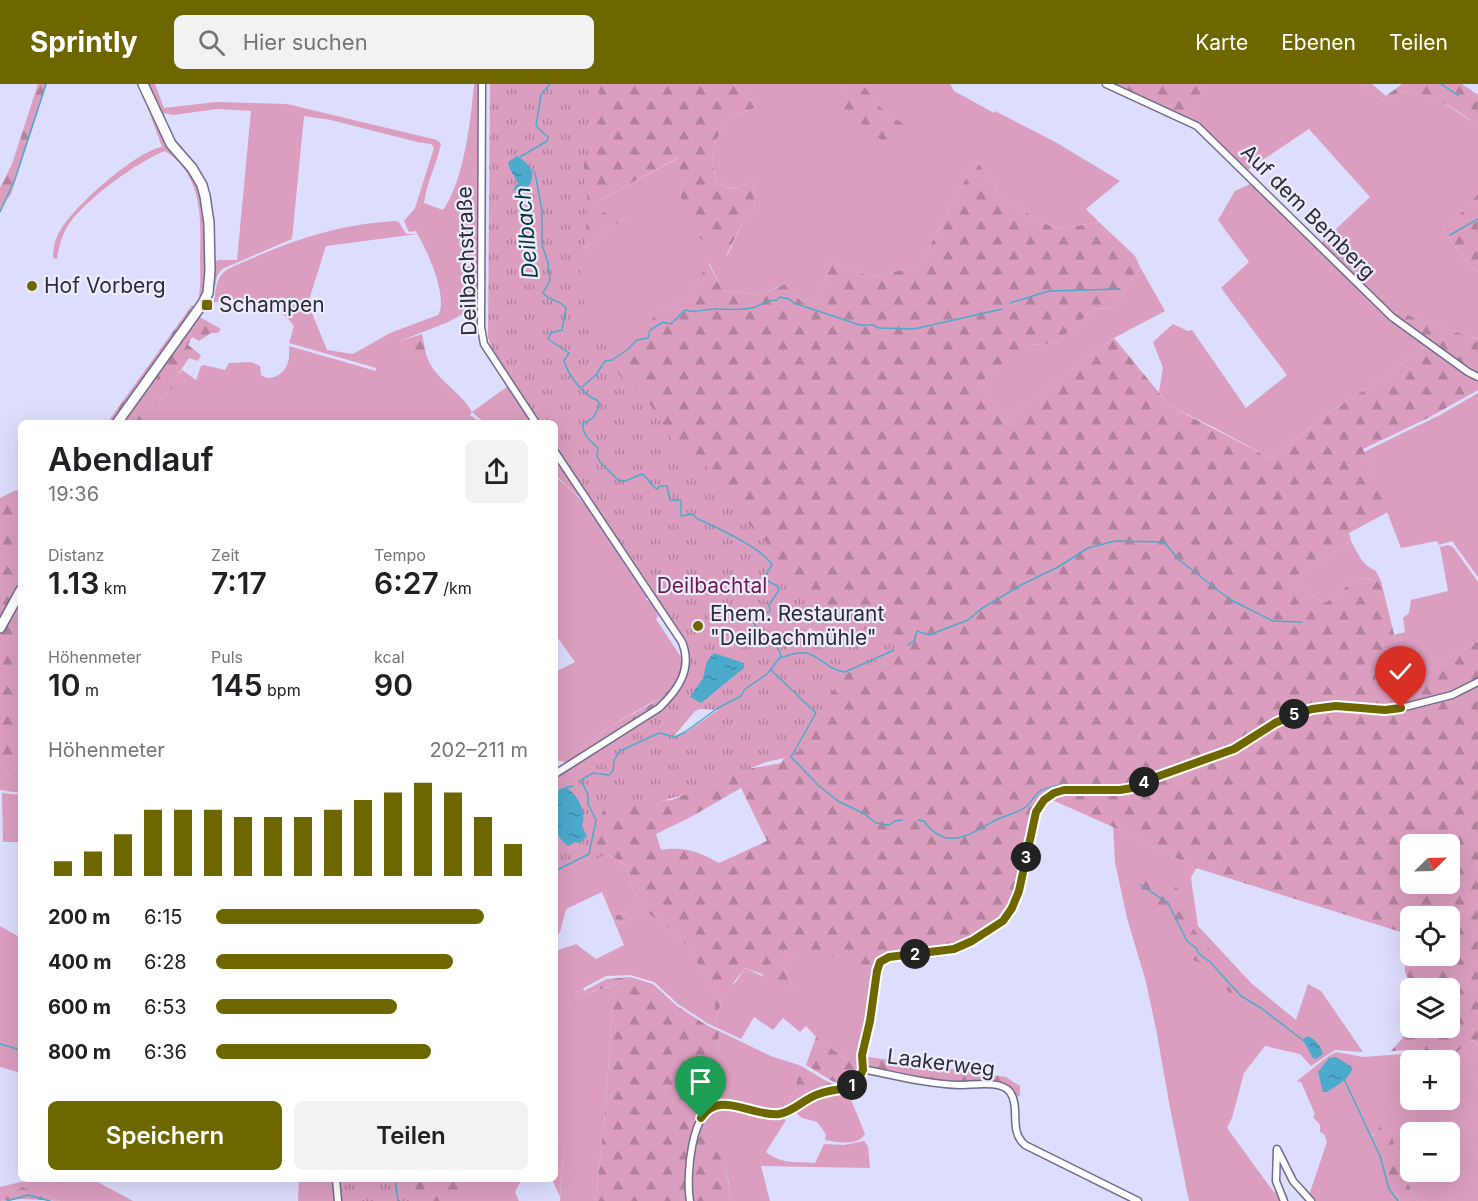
<!DOCTYPE html>
<html lang="de">
<head>
<meta charset="utf-8">
<style>
	:root { --surface:#fff; --page:#f2f2f2; --text:#202124; --muted:#757577; --accent:#6e6700 }
	body { margin:0; font-family:Inter,sans-serif; background:var(--page); color:var(--text); height:100vh; display:flex; flex-direction:column; font-size:22px; white-space:nowrap }
	* { box-sizing:border-box; margin:0 }
	p { font-size:20px; color:var(--muted) }
	.icon { flex:none; width:33px; height:33px; fill:none; stroke:currentColor; stroke-width:2; stroke-linecap:round; stroke-linejoin:round }
	.map { position:relative; flex:1; overflow:hidden }
	.panel { position:absolute; left:18px; top:336px; width:540px; height:762px; display:flex; flex-direction:column; background:var(--surface); border-radius:9px; box-shadow:0 6px 24px #0002 }
	.panel>* { flex:none }
	.needle { width:39px; rotate:67deg }
	.buttons { position:absolute; left:1400px; top:750px; display:grid; gap:12px }
	.buttons a { display:grid; place-items:center; width:60px; height:60px; border-radius:9px; background:var(--surface); box-shadow:0 6px 24px #0002; font-size:30px }
	.pin { position:absolute; display:grid; place-items:center; width:51px; height:51px; color:#fff; margin:-62px -26px; border-radius:50% 50% 50% 0; rotate:-45deg; box-shadow:0 0 6px #0007 }
	.pin .icon { rotate:45deg }
	.km { position:absolute; width:30px; height:30px; margin:-15px; border-radius:50%; background:#222; color:#fff; font-size:16px; line-height:30px; text-align:center }
	.round { display:grid; place-items:center; flex:none; width:63px; height:63px; border-radius:9px; background:var(--page) }
	.head { display:flex; align-items:center; justify-content:space-between; height:102px; padding:0 30px }
	h1 { font-size:33px; font-weight:600; line-height:45px }
	.figures { display:grid; grid-template-columns:repeat(3,1fr); gap:9px; height:102px; padding:6px 30px }
	.figures div { display:grid; align-content:center }
	.figures b { font-size:30px; font-weight:600 }
	.figures small { font-size:16px; font-weight:400 }
	.figures p { font-size:16px }
	.chart { height:168px; padding:12px 30px }
	.chart p { display:flex; justify-content:space-between }
	.chart svg { width:100%; height:108px; margin-top:6px; stroke:var(--accent); stroke-width:6 }
	.primary-button { display:flex; gap:12px; margin-top:auto; padding:12px 30px }
	.primary-button a { flex:1; height:69px; border-radius:9px; background:var(--accent); color:#fff; font-size:24px; font-weight:600; line-height:69px; text-align:center }
	.primary-button a+a { background:var(--page); color:var(--text) }
	ul { padding:0 30px; list-style:none; font-size:20px }
	li { display:grid; grid-template-columns:96px 72px 1fr; align-items:center; height:45px }
	li i { height:15px; border-radius:8px; background:var(--accent) }
	header { display:flex; align-items:center; gap:36px; box-sizing:border-box; height:84px; padding:0 30px; background:var(--accent); color:#fff }
	header strong { font-size:28px }
	nav { display:flex; gap:33px; margin-inline-start:auto; font-size:21px }
	.search { width:420px; height:54px; background:var(--page); display:flex; align-items:center; gap:15px; box-sizing:border-box; padding:0 21px; border-radius:9px; color:var(--muted); font-size:22px }
	.map>svg:first-child { display:block }
</style>
</head>
<body>
<header>
<strong>Sprintly</strong>
<div class="search"><svg class="icon" aria-label="search" viewBox="0 0 24 24"><circle cx="10" cy="10" r="6"/><path d="M15 15l6 6"/></svg>Hier suchen</div>
<nav><a>Karte</a><a>Ebenen</a><a>Teilen</a></nav>
</header>
<div class="map">
<svg width="1478" height="1117" viewBox="0 0 1478 1117">
	<defs>
		<pattern id="forest-firs" width="22" height="20" patternUnits="userSpaceOnUse" patternTransform="scale(1.5)"><rect width="22" height="20" fill="#db9ebf"/><path d="M5 1l3.5 6h-7zM16 11l3.5 6h-7z" fill="#b2819c"/></pattern>
		<pattern id="park-tufts" width="24" height="20" patternUnits="userSpaceOnUse" patternTransform="scale(1.5)"><rect width="24" height="20" fill="#db9ebf"/><path d="M3 7l-1-3M5 7V3M7 7l1-3M15 17l-1-3M17 17v-4M19 17l1-3" fill="none" stroke="#b2819c"/></pattern>
		<pattern id="water-ripples" width="26" height="14" patternUnits="userSpaceOnUse" patternTransform="scale(1.5)"><rect width="26" height="14" fill="#4caacd"/><path d="M2 4q2-2 4 0t4 0M15 11q2-2 4 0t4 0" fill="none" stroke="#3f8ba7"/></pattern>
	</defs>
	<rect width="100%" height="100%" fill="#ddddfd"/>
	<path fill="#db9ebf" fill-rule="evenodd" d="M146,0H155L164,24L217,18L287,20L437,56L441,60C437,80 426,99 424,119L443,126C464,97 471,35 474,0H480L479,221L448,238L400,257L406,274L426,270C433,295 460,306 472,328L508,302L533,339H485L472,328L470,331L481,339H139L149,324L172,305L177,292L182,286L196,296L201,282L204,281L225,286L229,279L251,278L260,282L261,291C272,299 285,289 288,278C290,273 289,267 289,262L376,287V284L366,281L289,259L294,242C274,213 244,217 214,218C216,206 216,192 228,185C285,159 331,141 395,137L399,138L406,150H417L416,147L409,148L404,137L415,124L434,64L431,60L417,58L331,36L304,32L292,155L222,185L217,192L215,202H212L213,180L218,176H237L251,27L217,25L173,31L163,29L171,50L194,78L192,79L173,57ZM417,150C427,165 449,215 438,231L390,249L353,270L327,266L308,219L326,162Z
		M733,0H841L840,6L909,45L879,22L863,0H950L954,7L994,29L995,27L1057,59L1120,97L1086,125L1099,138L1059,145L1039,137L1003,113L976,76L919,182L872,193L831,178L817,221L802,218L785,199L762,211L723,207L709,179L689,214L658,228L624,395L538,66L578,169L626,133L593,135V120L680,73L681,113L717,155L727,172L744,136L755,123L753,97C736,105 734,108 717,98L712,78L716,56L730,33L757,23Z
		M1210,0H1361L1382,17C1390,14 1400,7 1409,7C1429,7 1458,29 1475,39L1478,42V110L1444,148L1470,181L1478,188V255L1419,236L1397,227L1395,233L1320,160L1370,113L1309,45L1246,87L1212,56L1184,35L1195,16Z
		M147,22H149C170,55 196,86 204,125C207,141 206,160 206,177C207,187 208,205 201,213L199,211C201,199 200,186 200,173C201,133 203,92 165,67C138,77 85,116 69,140C62,150 59,163 57,175L53,174C53,165 55,155 60,147C72,124 136,67 162,63Z
		M1250,100L1259,104L1426,262L1385,293L1325,331L1272,375L1215,344L1170,322L1159,308L1163,284L1153,258L1173,240L1188,247L1192,246L1246,324L1287,291L1221,204L1249,178L1218,136L1235,107Z
		M1140,183L1165,227L1114,254L1004,337L982,298L995,284L1030,261L1056,259L1094,225L1113,224Z
		M1478,309V493L1452,457L1439,461L1437,457L1401,464L1364,368L1440,331Z
		M555,372L586,419L555,391Z
		M555,393C595,421 622,472 649,512L646,516L652,517L658,532L656,535L685,579L672,607L607,644L591,659L594,663L566,678L555,676V588L575,578L555,550Z
		M1351,457C1358,470 1362,481 1376,487L1381,497L1358,494L1325,519L1290,497Z
		M1448,461L1453,463L1478,498V557L1406,599L1394,551L1405,548L1403,534L1409,529L1411,516L1448,507L1440,463Z
		M21,677V709L0,706V696L14,688Z
		M2,709L21,711V758H3Z
		M1113,743L1196,784L1191,794L1198,842L1252,900L1296,936L1308,900L1321,907L1363,968L1335,966L1311,982L1300,970L1265,962L1244,989L1232,1034L1227,1044L1273,1107L1278,1110L1281,1117H1189L1170,1024L1157,950L1146,898L1127,834L1115,778Z
		M597,767L615,774L626,782L633,806L643,822L615,832L617,839L649,830L676,850L690,865L715,912L716,938L723,912L727,904L736,898L745,884L795,907L783,882L798,870L838,868L875,887L872,917L858,984L816,953L806,942L800,948L783,934L773,946L754,933L741,955L707,939L678,920L654,898L630,891L606,892L572,910L555,913L556,867L576,860L596,875L624,861L602,808L566,825L560,848L555,855V796Z
		M0,842L21,854V989L0,983Z
		M619,900L612,922L606,1021L595,1117H560L564,1062L558,1059L555,1060V925L561,924L584,910Z
		M719,947L773,973L799,981L795,1008L780,1028L716,1019Z
		M1472,956L1478,964V1117H1417C1405,1095 1396,1072 1391,1048L1382,1042L1371,1052L1400,1117H1311L1308,1114L1327,1058L1324,1050L1320,1048V1041L1313,1033L1315,1030L1301,998L1297,997L1327,973L1336,968L1363,973L1402,970L1411,972L1415,976H1410V1016H1449V976H1447ZM1410,1048H1449V1088H1410Z
		M844,1006L849,1011L865,1050C857,1063 837,1058 825,1056L826,1050L817,1038L802,1034L793,1026L815,1012Z
		M724,1023L769,1031L786,1036L766,1068C784,1081 794,1077 815,1079L824,1060L844,1061L864,1057L868,1062L870,1084L761,1082L770,1117H730C730,1083 721,1074 699,1051C702,1035 707,1027 724,1023Z
		M33,1095H92L133,1117H60L23,1103L0,1109V1103Z
		M299,1095H334L336,1117H298Z
		M453,1095H522L515,1108L519,1117H461V1096Z"/>
	<path fill="url(#forest-firs)" fill-rule="evenodd" d="M38,0H47L11,110L0,126V104L12,80Z
		M592,0H733L757,23L730,33L716,56L712,78L717,98C734,108 736,106 753,96L755,123L744,136L726,172L716,167L717,156L703,157L689,142L681,113L679,73L593,120V135L617,121L624,126L626,133L578,169L569,180Z
		M841,0H863L879,22L910,45L908,49L883,57L845,29L840,6Z
		M1109,0H1210L1195,16L1184,35Z
		M1361,0H1372L1386,12L1402,0H1462L1478,11V42C1465,30 1426,7 1409,7C1400,7 1390,14 1382,17Z
		M976,76L1003,113L1039,137L1059,145L1099,138L1135,172L1140,183L1113,224L1094,225L1056,259L1030,261L1022,282L995,284L982,298L1004,337L1114,254L1170,322L1272,375L1325,331L1385,293L1426,262V254L1395,232L1397,226L1419,236L1478,255V306L1428,334L1363,365L1388,428L1349,449L1351,457L1290,497L1325,519L1358,494L1381,497L1406,599L1478,557V964L1472,956L1447,976H1419L1409,966L1391,967L1401,956L1410,940V944H1449V904H1412L1405,888L1404,849L1196,784L1113,743L1050,715L1035,724L1018,807L1012,823L1002,836L972,855L954,864L887,872L875,887H867L860,880L846,882L838,868L820,885L798,870L783,882L795,907L784,916L762,890L745,884L723,912L715,941V912L690,865L676,850L649,830L617,839L615,832L643,822L633,806L626,782L615,774L597,767C592,781 587,785 571,787L586,743L611,716L643,718L672,716L737,687L781,679L835,583L820,554L805,539L657,410L568,247L678,369L610,284L658,228L689,214L708,179L723,207L762,211L786,199L802,218L817,221L831,178L872,193L919,182ZM741,704L767,757L719,779C699,768 685,762 661,766L656,750L689,734ZM1410,760H1449V800H1410ZM1410,832H1449V872H1410Z
		M1478,110V188L1470,181L1444,148Z
		M192,221L196,223L113,339H107Z
		M200,233L221,245L218,249H211L199,257L192,253L188,261L201,271L198,277L189,274L177,292L172,305L149,324L139,339H121Z
		M422,250L426,270L406,274L400,257Z
		M16,406L21,407V676L14,688L0,696V414Z
		M670,606L672,607L658,622L594,663L591,659L607,644L651,620Z
		M1136,790L1168,797L1183,809V816L1187,823L1185,832L1204,860L1215,870C1214,888 1229,893 1237,907L1230,909L1222,902L1210,883L1195,877L1187,871L1174,846L1161,828L1149,814L1131,807L1124,801L1123,793Z
		M630,893L653,900L677,922L708,942L719,947L716,1019C701,1024 699,1035 695,1049C721,1062 730,1089 730,1117H595L606,1021L612,922L618,900L584,910L561,924L555,925V913L572,910L583,904L584,907L607,895Z
		M816,953L858,984L847,1002L832,997L806,981Z
		M869,973L1006,993L1020,1002V1012L1014,1013L1006,1002L956,1000L872,985L866,982Z
		M799,981C813,988 825,998 840,1003L780,1028L795,1008Z
		M1382,1041L1391,1047C1396,1072 1405,1095 1417,1117H1400L1371,1053Z
		M557,1059L564,1061L560,1113L552,1095H555V1060Z
		M391,1095L461,1096V1117H392Z
		M23,1103L60,1117L23,1115L0,1117V1109Z"/>
	<path fill="url(#park-tufts)" fill-rule="evenodd" d="M490,0H601L590,37L588,69L584,80V97L588,117L585,160L579,196L585,223L597,250L617,274L614,276L618,289L624,298L642,307L677,364L708,384L718,394L738,429L774,466L786,493L808,519L811,537L807,553C824,551 878,539 891,549C897,554 900,563 904,569C888,576 870,578 854,585C836,593 808,648 800,667C787,675 775,675 761,680C749,684 739,691 727,695C704,704 680,713 656,718C651,720 644,721 638,721C629,720 620,715 611,720C596,728 598,747 593,760L614,767C594,777 568,786 555,805V694L668,620C688,602 695,578 682,554L555,364V339H538L491,263L488,253ZM700,625L718,626L685,649L674,652L695,627Z
		M339,1095H407L409,1117H341Z"/>
	<path fill="url(#water-ripples)" d="M517,72C534,82 538,95 523,108L513,106L518,99L510,85L508,78Z
		M714,569L744,579V584L701,619L690,613L703,594L707,577Z
		M567,703C578,713 587,727 582,742L587,752L580,759L575,758L568,762C549,747 555,733 555,710L560,705Z
		M1307,952C1315,954 1321,962 1323,970L1316,975L1313,974L1303,956Z
		M1336,973L1352,983V986C1348,996 1336,1002 1327,1008H1323L1318,988L1329,974Z"/>
	<g fill="none" stroke-linecap="round" stroke-linejoin="round">
		<path stroke="#4caacd" stroke-width="1.5" d="M1441,0L1459,12
			M520,73L547,57L548,53L536,42L541,11L550,0
			M533,87L535,89L542,127V161L548,178L550,196L543,209C550,217 560,216 566,224L562,246L551,249L548,255L569,269L564,277C568,291 584,312 597,316L600,321L593,334L583,339C581,350 591,357 598,364L597,372L600,378L619,397H625L642,390C649,394 650,402 657,405L660,402H667L670,416H681V432L692,430L698,435C717,444 761,463 772,481L765,492L769,498L778,502L779,506L769,521L770,527L753,536C757,553 777,555 781,572L767,590L745,605L741,612L718,624L685,648L675,653L659,649L620,667L614,676L613,687L609,691L593,689L581,696L588,711V720L596,736L589,770L555,787
			M0,128L15,95L46,0
			M1450,151L1478,135
			M1010,219L1049,207L1120,205
			M582,303L596,291L605,277L612,276L627,266L637,256L648,254L650,246L663,238L671,240L685,226C697,230 706,224 717,225C729,225 743,227 755,223C763,220 767,216 777,216L780,213L789,215L794,219L860,241H873L879,244L914,245L1002,225
			M908,561L914,557L917,547L929,551L968,536L981,525L1021,501L1058,483L1088,464L1115,457L1164,458L1178,475L1229,515L1273,537L1302,538
			M780,574C787,572 794,569 800,569C817,567 828,587 845,588L894,566
			M771,586L816,629L791,673L818,701L838,717L863,729L876,739L889,741L895,737L902,736
			M567,703L573,702
			M918,736L924,737C945,767 968,752 994,737C1003,732 1015,730 1024,724C1031,720 1034,711 1040,707C1045,704 1053,703 1059,701
			M1141,801L1168,819L1187,857L1196,864L1199,870L1210,878L1241,912L1261,924L1304,957
			M0,960L21,966
			M1344,995L1380,1072L1389,1105L1398,1117
			M395,1095L398,1117
			M7,1117L28,1111L50,1117"/>
		<g stroke="#6e6d90" stroke-width="9">
			<path id="minor" d="M482,0L481,243L484,260L536,339
				M1106,0L1197,42L1392,233L1468,288L1478,293
				M555,368L682,558C693,585 678,606 659,624L555,690
				M863,985C892,991 932,1001 960,1001C974,1001 1001,996 1010,1008C1021,1024 1008,1046 1025,1061L1138,1117
				M336,1095L338,1117
				M690,1117C686,1095 690,1021 721,1021C740,1021 761,1033 780,1030C792,1028 802,1018 812,1013C822,1007 837,1005 848,1005L858,996L863,985L862,971L871,937L877,887L881,878L889,873L954,865L972,857L1003,837L1013,824L1019,807L1036,728L1044,715L1054,709L1064,706L1132,704L1156,693L1234,665L1275,639L1291,632L1312,625L1336,622L1385,626L1401,624L1452,611L1478,598
				M1284,1117L1276,1097L1277,1065L1293,1097L1311,1117"/>
		</g>
		<g stroke="#6e6d90" stroke-width="12">
			<path id="secondary" d="M117,339L203,219L208,209L210,187L209,139L205,112L202,101L192,84L171,60L143,0
				M0,544L21,506"/>
		</g>
		<use href="#minor" stroke="#fff" stroke-width="6"/>
		<use href="#secondary" stroke="#fff" stroke-width="9"/>
	</g>
	<g fill="none" stroke-linecap="round" stroke-linejoin="round">
		<g stroke="#fff" stroke-width="12">
			<path id="route" d="M701,1034C719,1005 752,1033 779,1030C793,1028 803,1016 816,1011C826,1007 837,1005 848,1005L858,996L863,986L862,971L870,937L877,887L880,878L889,873L954,865L972,857L1003,837L1012,824L1019,807L1036,728L1044,716L1054,709L1064,706H1120L1132,704L1156,693L1234,665L1275,639L1291,632L1312,625L1336,622L1385,626L1401,624"/>
		</g>
		<use href="#route" stroke="#6e6700" stroke-width="8"/>
	</g>
	<g fill="#6e6700" stroke="#ececfc" stroke-width="2">
		<circle cx="32" cy="202" r="6"/>
		<rect x="201" y="215" width="12" height="12" rx="3"/>
		<circle cx="698" cy="542" r="6"/>
	</g>
	<g text-anchor="middle" stroke-width="4.5" stroke-linejoin="round" paint-order="stroke">
		<g font-size="21" fill="#2b2b39" stroke="#ececfc">
			<text transform="translate(1308 128) rotate(45)" y="7">Auf dem Bemberg</text>
			<text transform="translate(467 177) rotate(-92)" y="7">Deilbachstraße</text>
			<text transform="translate(941 979) rotate(7)" y="7">Laakerweg</text>
		</g>
		<g font-size="21" fill="#2b2b39" stroke="#ececfc" text-anchor="start">
			<text x="44" y="209">Hof Vorberg</text>
			<text x="219" y="228">Schampen</text>
			<text x="710" y="537">Ehem. Restaurant<tspan x="710" dy="24">"Deilbachmühle"</tspan></text>
		</g>
		<g font-size="21" fill="#6f1b52" stroke="#ececfc">
			<text x="712" y="509">Deilbachtal</text>
		</g>
		<g font-size="22" font-style="italic" fill="#063341" stroke="#ececfc">
			<text transform="translate(526 149) rotate(-95)" y="8">Deilbach</text>
		</g>
	</g>
</svg>
<div class="buttons">
<a><svg class="needle" viewBox="-14 -14 28 28"><path d="M0-13l5 13h-10z" fill="#e53935"/><path d="M0 13l5-13h-10z" fill="#757577"/></svg></a>
<a><svg class="icon" aria-label="locate" viewBox="0 0 24 24"><circle cx="12" cy="12" r="6"/><path d="M12 2v4M12 18v4M2 12h4M18 12h4"/></svg></a>
<a><svg class="icon" aria-label="layers" viewBox="0 0 24 24"><path d="M12 4l9 5-9 5-9-5zM3 14l9 5 9-5"/></svg></a>
<a>+</a>
<a>−</a>
</div>
<div class="pin" style="left:701px;top:1034px;background:#1e9e55"><svg class="icon" aria-label="arrive" viewBox="0 0 24 24"><path d="M6 21V4h12l-3 4 3 4H6"/></svg></div>
<div class="pin" style="left:1401px;top:624px;background:#d93025"><svg class="icon" aria-label="check" viewBox="0 0 24 24"><path d="M5 12l5 5 9-10"/></svg></div>
<b class="km" style="left:852px;top:1001px">1</b>
<b class="km" style="left:915px;top:870px">2</b>
<b class="km" style="left:1026px;top:773px">3</b>
<b class="km" style="left:1144px;top:698px">4</b>
<b class="km" style="left:1294px;top:630px">5</b>
<section class="panel">
<div class="head"><div><h1>Abendlauf</h1><p>19:36</p></div><a class="round"><svg class="icon" aria-label="share" viewBox="0 0 24 24"><path d="M12 15V3M7 8l5-5 5 5M5 13v7h14v-7"/></svg></a></div>
<div class="figures">
<div><p>Distanz</p><b>1.13<small> km</small></b></div>
<div><p>Zeit</p><b>7:17</b></div>
<div><p>Tempo</p><b>6:27<small> /km</small></b></div>
</div>
<div class="figures">
<div><p>Höhenmeter</p><b>10<small> m</small></b></div>
<div><p>Puls</p><b>145<small> bpm</small></b></div>
<div><p>kcal</p><b>90</b></div>
</div>
<div class="chart"><p><span>Höhenmeter</span>202–211 m</p>
<svg viewBox="0 0 160 44" preserveAspectRatio="none"><path d="M5 44V38M15 44V34M25 44V27M35 44V17M45 44V17M55 44V17M65 44V20M75 44V20M85 44V20M95 44V17M105 44V13M115 44V10M125 44V6M135 44V10M145 44V20M155 44V31"/></svg>
</div>
<ul>
<li><b>200 m</b>6:15<i style="width:86%"></i></li>
<li><b>400 m</b>6:28<i style="width:76%"></i></li>
<li><b>600 m</b>6:53<i style="width:58%"></i></li>
<li><b>800 m</b>6:36<i style="width:69%"></i></li>
</ul>
<div class="primary-button"><a>Speichern</a><a>Teilen</a></div>
</section>
</div>
</body>
</html>
